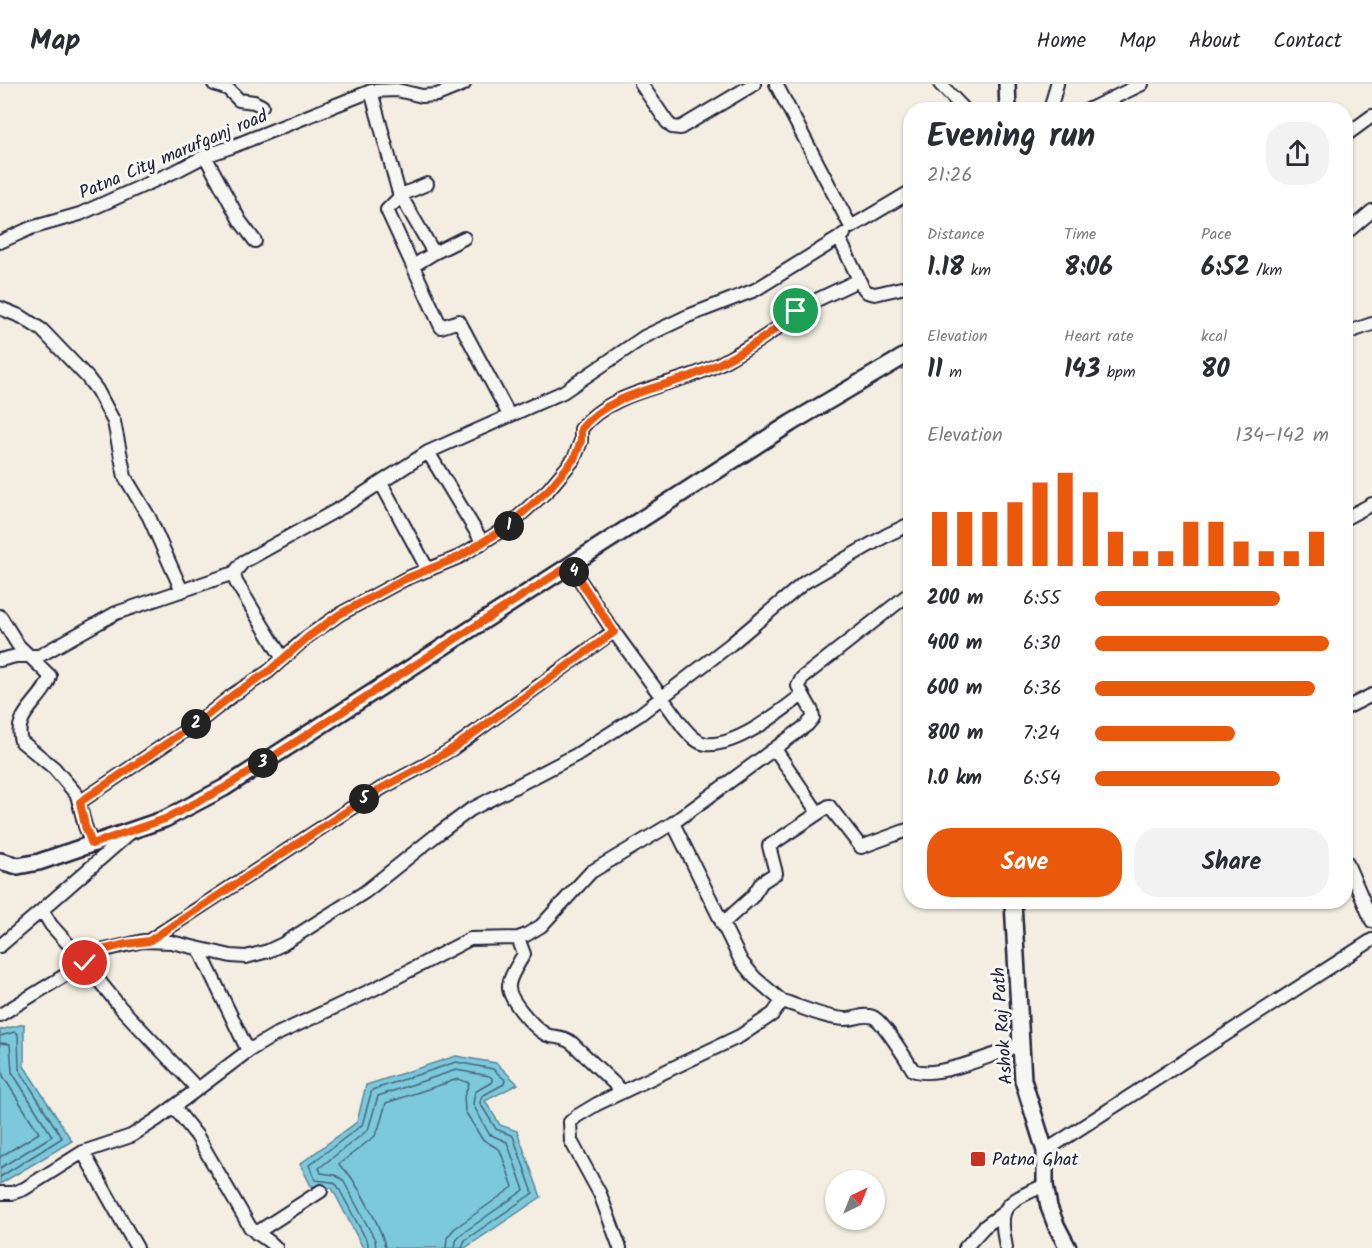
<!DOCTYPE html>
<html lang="en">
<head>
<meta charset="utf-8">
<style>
	:root { --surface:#fff; --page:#f2f2f3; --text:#2b2b33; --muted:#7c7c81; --line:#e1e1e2; --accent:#ea580c }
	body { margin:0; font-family:Kalam,sans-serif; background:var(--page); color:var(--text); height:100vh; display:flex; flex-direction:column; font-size:22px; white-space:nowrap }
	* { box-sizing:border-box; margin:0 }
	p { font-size:20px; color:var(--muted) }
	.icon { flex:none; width:33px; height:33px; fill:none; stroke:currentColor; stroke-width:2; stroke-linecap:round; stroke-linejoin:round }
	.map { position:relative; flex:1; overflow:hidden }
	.details { position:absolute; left:903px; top:18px; width:450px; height:807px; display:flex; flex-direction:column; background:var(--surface); border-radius:24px; box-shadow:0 2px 4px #0004 }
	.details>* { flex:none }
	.needle { width:39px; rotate:43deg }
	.tools { position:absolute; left:825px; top:1086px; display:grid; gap:12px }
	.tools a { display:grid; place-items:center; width:60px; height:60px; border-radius:50%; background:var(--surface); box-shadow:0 2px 4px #0004; font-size:30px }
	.pin { position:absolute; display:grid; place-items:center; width:51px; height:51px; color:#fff; margin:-26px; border:3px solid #fff; border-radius:50%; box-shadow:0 2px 6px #0007 }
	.km { position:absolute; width:30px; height:30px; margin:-15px; border-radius:50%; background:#222; color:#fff; font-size:16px; line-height:30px; text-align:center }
	.round { display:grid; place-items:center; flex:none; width:63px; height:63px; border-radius:24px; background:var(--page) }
	.head { display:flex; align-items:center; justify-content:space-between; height:102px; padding:0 24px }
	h1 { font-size:33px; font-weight:800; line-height:45px }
	.metrics { display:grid; grid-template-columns:repeat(3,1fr); gap:9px; height:102px; padding:6px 24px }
	.metrics div { display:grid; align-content:center }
	.metrics b { font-size:26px; font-weight:800 }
	.metrics small { font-size:16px; font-weight:400 }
	.metrics p { font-size:16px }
	.chart { height:168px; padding:12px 24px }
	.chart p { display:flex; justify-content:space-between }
	.chart svg { width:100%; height:108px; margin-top:6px; stroke:var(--accent); stroke-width:6 }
	.primary-button { display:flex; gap:12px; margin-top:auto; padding:12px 24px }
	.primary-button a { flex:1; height:69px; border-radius:24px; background:var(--accent); color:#fff; font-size:24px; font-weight:800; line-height:69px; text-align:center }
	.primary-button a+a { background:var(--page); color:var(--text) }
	ul { padding:0 24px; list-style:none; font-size:20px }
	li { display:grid; grid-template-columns:96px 72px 1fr; align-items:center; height:45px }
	li i { height:15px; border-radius:8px; background:var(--accent) }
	header { display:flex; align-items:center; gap:36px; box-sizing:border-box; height:84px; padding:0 30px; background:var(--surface); border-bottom:2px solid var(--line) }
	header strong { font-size:28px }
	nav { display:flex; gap:33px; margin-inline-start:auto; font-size:21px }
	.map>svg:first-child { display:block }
</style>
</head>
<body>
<header>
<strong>Map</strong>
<nav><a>Home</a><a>Map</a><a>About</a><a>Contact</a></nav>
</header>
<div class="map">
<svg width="1372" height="1164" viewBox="0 0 1372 1164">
	<rect width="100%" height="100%" fill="#f3eee1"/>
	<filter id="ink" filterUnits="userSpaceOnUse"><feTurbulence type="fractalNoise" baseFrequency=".0167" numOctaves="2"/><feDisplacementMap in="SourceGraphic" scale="12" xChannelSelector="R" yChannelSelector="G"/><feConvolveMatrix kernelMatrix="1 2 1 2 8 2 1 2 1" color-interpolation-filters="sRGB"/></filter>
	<g filter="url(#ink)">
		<path fill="#7cc9db" stroke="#58869b" stroke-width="1.5" d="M24,940V982L72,1057L0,1100V946Z
			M456,972L496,979L518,1000L485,1017L500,1041L517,1047L541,1113L465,1164H363L332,1104L311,1102L300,1080L357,1038L366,1001Z"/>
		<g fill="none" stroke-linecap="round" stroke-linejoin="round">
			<path stroke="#46657b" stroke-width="1.5" d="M0,952L15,948L18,950L19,985L62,1054L0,1093
				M0,959L10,960L12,988L52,1052L0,1084
				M0,969L3,992L39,1049L0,1073
				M368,1164V1159L337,1101L332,1098L315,1096L309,1081L362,1041L372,1006L456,978L493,985L505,996L504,1000L482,1012L480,1019L496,1045L513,1052L533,1109L465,1156L462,1164
				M376,1164L375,1156L343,1096L335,1091L321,1089L319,1084L368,1046L378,1012L456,986L489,992L492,994V998L475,1008L473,1020L489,1050L507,1058L524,1106L460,1151L456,1157L455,1164
				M385,1164C384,1148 361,1108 351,1093C348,1088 341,1085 339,1080L375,1052L379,1043L386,1019L458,995L469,999L464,1013L465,1027L482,1055L500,1066L513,1103L454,1145L447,1154L446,1164"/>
			<g stroke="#22223b" stroke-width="16">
				<path id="minor" d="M214,0L228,5L239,16L254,18L262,22
					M641,0L667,38L672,43L680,44L754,0
					M776,0L851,143L910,108
					M940,0L965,26
					M371,7L400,113L387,126L441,243L459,237L509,331
					M1050,26L1057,0
					M1088,26L1142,0
					M1346,51L1372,32
					M205,72L240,137L255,157
					M399,109L434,169L413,182
					M401,111L427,100
					M1346,149L1372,127
					M844,150L839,154L862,202L867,208L875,210L910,202
					M0,158L31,144L80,130L178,86L205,72L231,63L371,7L397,6L422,12L437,11L464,0
					M434,169L464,154
					M0,224L22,233L42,246L87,293L97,306L114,338L125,393L149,433L182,507
					M1346,249L1372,240
					M428,368L483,459
					M381,399L428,486
					M1346,434L1372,420
					M570,481L609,541L684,644C690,651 697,659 706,660C736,663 780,628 802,611
					M0,532L18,561L50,592C45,616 12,629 21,657L54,684L77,711L85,742L92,760
					M283,575L236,498L234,489L243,478L346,421L428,368L563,308L644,253L688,232L755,206L839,154
					M0,576L16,572H39L116,529L234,489
					M1346,624L1372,611
					M775,665L818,729
					M80,718L204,634L234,610L268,588L307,553L340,530L405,495L459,473L507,443L548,406L574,375L581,357V345C611,305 679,302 721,279C740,268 762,256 780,242C788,236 795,228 804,222L859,196
					M673,739L807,641L813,634L812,627L798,602L802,594L910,509
					M131,748L42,826L51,841L79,872L121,924L193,1000L199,1004L248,967L273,952L376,904L470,855L518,854L526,851L541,842L591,788L673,739L741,877L755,894L782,917L773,930L740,952L597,1020L577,1032L570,1038L571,1057L600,1110L620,1164
					M1346,777L1372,837
					M722,840L752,813L762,798L776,789L769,762L829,722L861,763L910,745
					M518,854L524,870C519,879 510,891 509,901C507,915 534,943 545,950C553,955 560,950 572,959L623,1008
					M150,856L382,704L427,680L452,665L614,547
					M0,862L42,826
					M199,865L248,967
					M79,872L143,857L171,858L231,872L246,873L268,867L283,860L365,808L435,752L470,726L576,671L639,631L731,560L805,498L887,451L910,440
					M782,917C802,923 824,934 845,935C854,936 864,929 873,933C883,937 906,975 913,986C936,996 997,969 1022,960
					M0,931L85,879
					M174,1023L197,1052L250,1143C257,1151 269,1155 276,1164
					M1045,1067L1372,856
					M83,1068L137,1164
					M0,1109H12L24,1105L83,1068L131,1052L156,1036L199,1004
					M256,1149L321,1107
					M965,1164L984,1143L1003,1129
					M1006,1164C1005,1155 1002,1145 1003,1135C1003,1116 1031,1108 1045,1101"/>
			</g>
			<g stroke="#22223b" stroke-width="20">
				<path id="major" d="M1007,0L1008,26
					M0,777L18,782L39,778L165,735L224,704L791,339L910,269
					M1013,818L1023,996L1045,1067V1101L1049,1123L1056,1141L1068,1164"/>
			</g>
			<use href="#minor" stroke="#f6f6f2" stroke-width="12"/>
			<use href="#major" stroke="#f6f6f2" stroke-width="15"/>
		</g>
	</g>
	<g fill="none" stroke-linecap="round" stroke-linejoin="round" filter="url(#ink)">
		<g stroke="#fff" stroke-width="12">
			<path id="route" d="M85,879L79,872L126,860L149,857L382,704L427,680L452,665L614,548L570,481L224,704L165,735L92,760L85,742L80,718L204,634L234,610L268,588L308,553L340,530L405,495L459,473L507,443L548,406L574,375L581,357V345C606,312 655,305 691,292C727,278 769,254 796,227"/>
		</g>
		<use href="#route" stroke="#ea580c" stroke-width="8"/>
	</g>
	<rect fill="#c8321e" stroke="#f6f6f2" stroke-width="2" x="970" y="1067" width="16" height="16" rx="3"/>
	<g text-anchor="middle" stroke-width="6" stroke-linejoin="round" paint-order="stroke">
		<g font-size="18" fill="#22223b" stroke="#f6f6f2">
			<text transform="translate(173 70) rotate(-23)" y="6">Patna City marufganj road</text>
			<text transform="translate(1002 942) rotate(-94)" y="6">Ashok Raj Path</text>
		</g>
		<g font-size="18" fill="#22223b" stroke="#f6f6f2" text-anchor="start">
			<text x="992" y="1081">Patna Ghat</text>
		</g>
	</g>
</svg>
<div class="tools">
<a><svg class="needle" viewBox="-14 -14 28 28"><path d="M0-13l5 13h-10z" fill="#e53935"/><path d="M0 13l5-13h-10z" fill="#7c7c81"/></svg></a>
</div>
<div class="pin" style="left:796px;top:227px;background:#1e9e55"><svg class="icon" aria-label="arrive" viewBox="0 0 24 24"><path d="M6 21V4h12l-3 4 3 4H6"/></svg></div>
<div class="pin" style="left:85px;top:879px;background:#d93025"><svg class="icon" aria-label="check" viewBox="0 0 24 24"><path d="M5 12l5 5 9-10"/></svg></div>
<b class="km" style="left:509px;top:442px">1</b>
<b class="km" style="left:196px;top:640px">2</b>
<b class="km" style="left:263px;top:679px">3</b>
<b class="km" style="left:574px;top:488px">4</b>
<b class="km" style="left:364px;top:715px">5</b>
<section class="details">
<div class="head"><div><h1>Evening run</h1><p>21:26</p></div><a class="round"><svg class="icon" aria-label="share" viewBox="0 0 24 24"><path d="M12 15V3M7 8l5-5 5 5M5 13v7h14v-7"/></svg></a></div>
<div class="metrics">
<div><p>Distance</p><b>1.18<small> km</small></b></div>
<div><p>Time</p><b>8:06</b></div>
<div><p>Pace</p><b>6:52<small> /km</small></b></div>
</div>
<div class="metrics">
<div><p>Elevation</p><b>11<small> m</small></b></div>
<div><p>Heart rate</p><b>143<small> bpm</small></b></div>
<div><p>kcal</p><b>80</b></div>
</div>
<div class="chart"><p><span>Elevation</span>134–142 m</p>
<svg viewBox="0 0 160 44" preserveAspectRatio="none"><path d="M5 44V22M15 44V22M25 44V22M35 44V18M45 44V10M55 44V6M65 44V14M75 44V30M85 44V38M95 44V38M105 44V26M115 44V26M125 44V34M135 44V38M145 44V38M155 44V30"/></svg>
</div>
<ul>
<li><b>200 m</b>6:55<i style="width:79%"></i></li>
<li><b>400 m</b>6:30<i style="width:100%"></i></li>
<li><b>600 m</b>6:36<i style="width:94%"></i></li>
<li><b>800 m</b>7:24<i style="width:60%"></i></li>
<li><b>1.0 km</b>6:54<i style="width:79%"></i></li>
</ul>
<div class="primary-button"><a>Save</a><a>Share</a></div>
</section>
</div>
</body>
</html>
